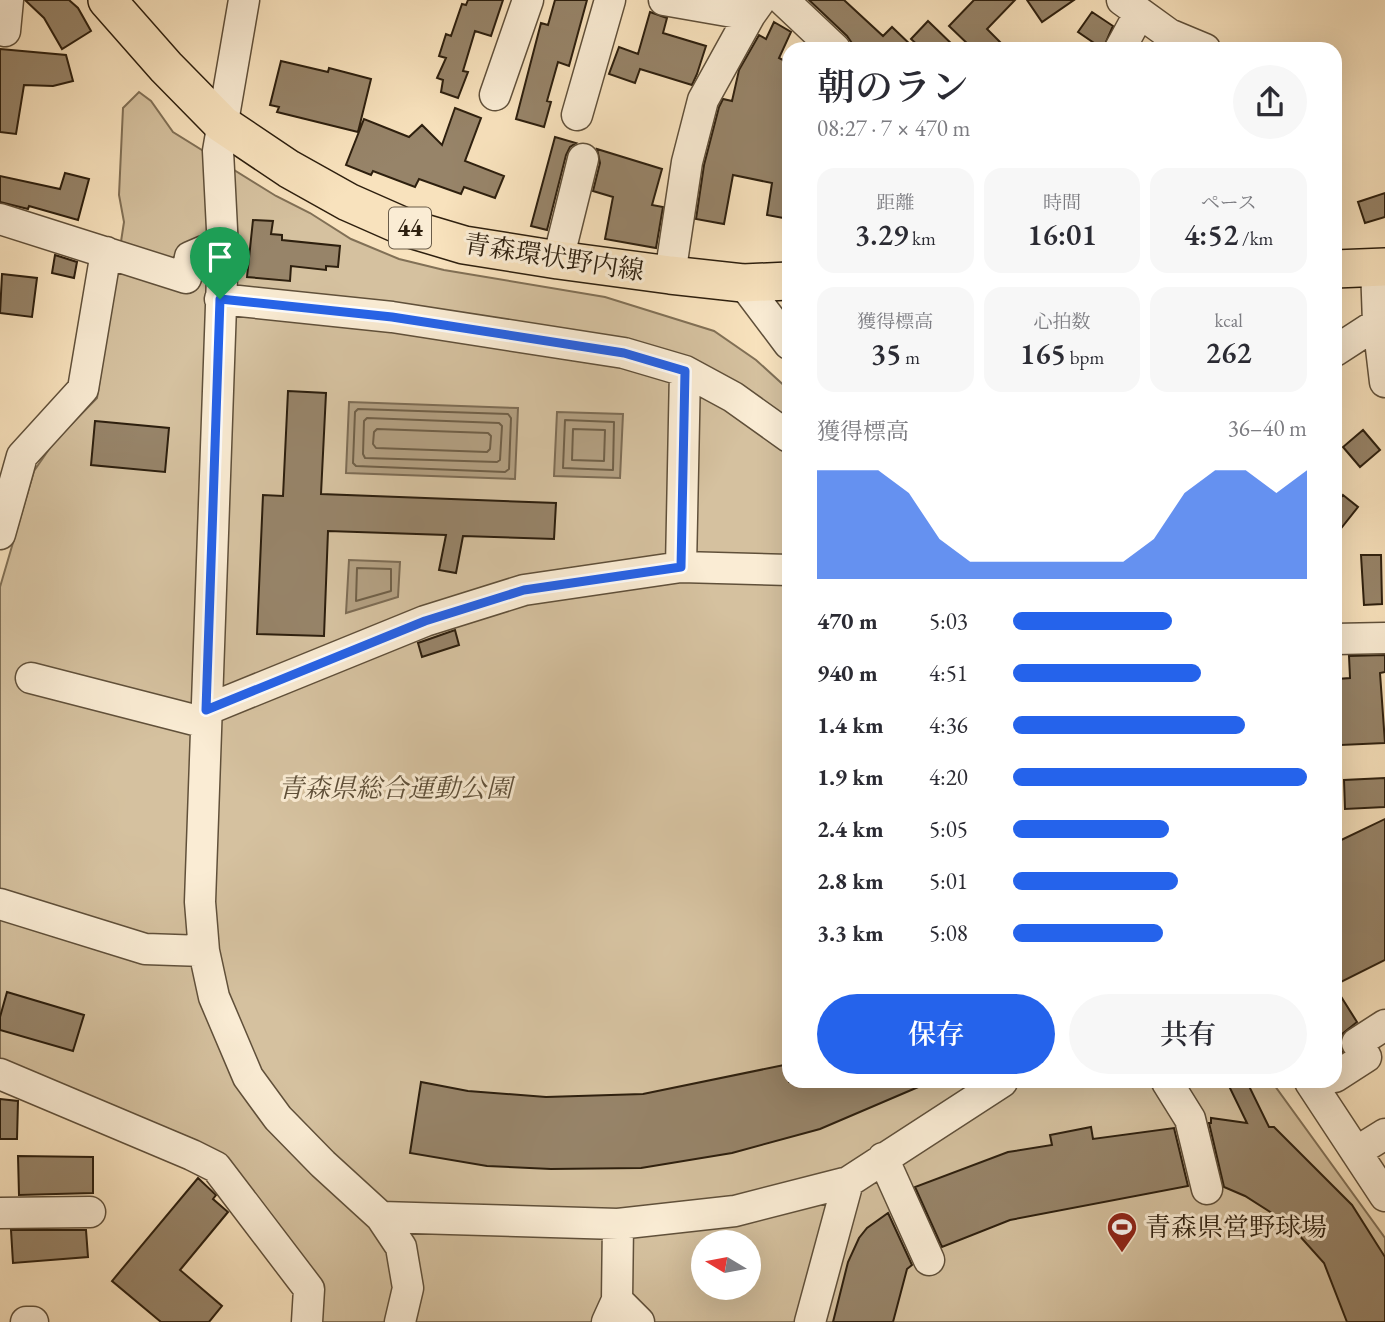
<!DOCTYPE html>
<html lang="ja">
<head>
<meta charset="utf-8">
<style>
	:root { --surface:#fff; --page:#f7f7f7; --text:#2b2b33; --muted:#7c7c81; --accent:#2563eb }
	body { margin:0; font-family:"EB Garamond","Noto Serif JP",serif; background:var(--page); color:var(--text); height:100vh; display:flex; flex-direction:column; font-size:26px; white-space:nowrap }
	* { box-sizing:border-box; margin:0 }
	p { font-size:23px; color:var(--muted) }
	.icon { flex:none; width:38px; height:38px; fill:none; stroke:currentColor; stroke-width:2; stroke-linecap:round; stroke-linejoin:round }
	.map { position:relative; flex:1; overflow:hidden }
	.details { position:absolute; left:782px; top:42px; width:560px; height:1046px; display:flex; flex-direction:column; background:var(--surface); border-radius:21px; box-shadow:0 7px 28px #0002 }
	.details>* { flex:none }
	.needle { width:46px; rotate:280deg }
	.controls { position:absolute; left:691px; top:1230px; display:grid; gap:14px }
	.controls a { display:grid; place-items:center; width:70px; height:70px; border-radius:50%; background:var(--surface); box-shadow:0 7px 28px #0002; font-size:35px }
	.pin { position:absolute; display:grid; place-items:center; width:60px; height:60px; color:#fff; margin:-72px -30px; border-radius:50% 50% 50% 0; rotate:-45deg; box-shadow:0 0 7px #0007 }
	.pin .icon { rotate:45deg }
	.round { display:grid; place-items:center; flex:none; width:74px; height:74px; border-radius:37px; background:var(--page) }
	.head { display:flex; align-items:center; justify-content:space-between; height:119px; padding:0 35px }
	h1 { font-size:38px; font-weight:600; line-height:52px }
	.figures { display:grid; grid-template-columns:repeat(3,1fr); gap:10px; height:119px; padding:7px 35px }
	.figures div { display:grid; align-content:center; border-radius:18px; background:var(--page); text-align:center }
	.figures b { font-size:30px; font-weight:600 }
	.figures small { font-size:19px; font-weight:400 }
	.figures p { font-size:19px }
	.chart { height:196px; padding:14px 35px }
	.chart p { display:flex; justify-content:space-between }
	.chart svg { width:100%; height:126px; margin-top:7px; fill:var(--accent); opacity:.7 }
	.action { display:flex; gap:14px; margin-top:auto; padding:14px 35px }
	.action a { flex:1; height:80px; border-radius:42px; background:var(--accent); color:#fff; font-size:28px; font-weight:600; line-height:80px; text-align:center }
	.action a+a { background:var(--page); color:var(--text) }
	ul { padding:0 35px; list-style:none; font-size:23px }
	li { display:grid; grid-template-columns:112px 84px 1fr; align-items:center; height:52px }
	li i { height:18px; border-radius:9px; background:var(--accent) }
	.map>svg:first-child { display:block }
</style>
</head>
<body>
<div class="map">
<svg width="1385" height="1322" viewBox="0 0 1385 1322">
	<rect width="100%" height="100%" fill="#f8e2bd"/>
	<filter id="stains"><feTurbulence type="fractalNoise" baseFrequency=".00286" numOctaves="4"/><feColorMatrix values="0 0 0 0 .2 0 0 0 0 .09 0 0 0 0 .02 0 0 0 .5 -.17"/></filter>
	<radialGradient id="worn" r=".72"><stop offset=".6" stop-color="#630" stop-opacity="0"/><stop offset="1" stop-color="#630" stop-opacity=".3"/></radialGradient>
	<path fill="#d5c19f" stroke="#817056" stroke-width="2" fill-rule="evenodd" d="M139,92L151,101L173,132L276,196L310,213L351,239L399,259L444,270L605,297L714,331L756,360L789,390V1082H1272L1385,1238V1322H320L216,1153L195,1140L0,1060V587L34,471L54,442L97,398L124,222L119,195L123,108ZM704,1242H749V1288H704Z"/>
	<path fill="#b3a082" stroke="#7d6c54" stroke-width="2" d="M349,402L518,408L515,479L346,473Z
		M557,412L623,414L620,478L554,476Z
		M349,560L400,562L398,597L346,613Z"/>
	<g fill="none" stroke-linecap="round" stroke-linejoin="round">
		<path stroke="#706048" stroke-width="2" d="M358,409L508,414L511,418L509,469L505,472L356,466L353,463L355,412Z
			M367,418L499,423L502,426L500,460L497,462L365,458L363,454L364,421Z
			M565,420L614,422L613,470L563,468Z
			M377,429L488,433L491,436L490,449L487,452L376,448L373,444L374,432Z
			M573,429L605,430L604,461L572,460Z
			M357,568L391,569V591L356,601Z"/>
	</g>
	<path fill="#978469" stroke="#2d1f0e" stroke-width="2" d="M25,0H69L78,8L91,31L62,49L44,18Z
		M468,0H503L491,36L475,31L463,71L468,72L458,98L441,92L443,80L437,78L446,58L439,56L446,34L451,36L462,4L466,5Z
		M555,0H587L569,66L558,62L547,101L551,102L544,127L516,119L541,23L548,25Z
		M809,0H844L883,36L892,27L915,49H856L847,36Z
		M974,0H1015L987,29L1007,49H973L949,26Z
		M1027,0H1074L1042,22Z
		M650,12L667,18L663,33L706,46L697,74L692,85L640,69L635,83L609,74L619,47L638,54Z
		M1092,12L1113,26L1103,49L1078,32Z
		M928,21L957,49H922L911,39Z
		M774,22L791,32L779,58L789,63V219L767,215L772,183L733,175L724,224L696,219L704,165L719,107L723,99L732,101L739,70L759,35L766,39Z
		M0,49L66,55L73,81L53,86L24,85L16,134L0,132Z
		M281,61L328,72L329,68L371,79L358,132L277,112L279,107L270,105Z
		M455,108L481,118L465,161L504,176L495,198L464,187L461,194L419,179L415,187L373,171L371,175L346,165L364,119L409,137L422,125L442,145Z
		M555,137L576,143L570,147L566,155L547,230L531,226Z
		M597,149L662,169L652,205L663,207L656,248L605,239L613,197L593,191L600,163Z
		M65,173L89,179L78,220L29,206L28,209L0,202V176L60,189Z
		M1385,193V217L1365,223L1358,202Z
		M253,220L273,221L271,234L282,235V240L340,246L338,267L326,266V270L291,266L290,281L247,277Z
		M55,255L77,262L74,278L52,273Z
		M2,274L37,278L32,317L0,313Z
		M288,391L326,393L321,494L556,503L554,539L463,536L456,573L439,570L446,535L328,531L324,636L257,634L263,495L283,496Z
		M95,421L169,428L165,472L91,465Z
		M1363,430L1380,450L1360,467L1343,447Z
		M1343,495L1358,507L1335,536V505Z
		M1361,555H1381L1382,604L1364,605Z
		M455,630L459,645L422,657L418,643Z
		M1385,655V672L1380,673L1385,743L1341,745L1337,679L1350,678L1349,656Z
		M1385,778V807L1345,809L1344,780Z
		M1385,819V960L1335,985V843Z
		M1335,987L1357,1022L1342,1034L1340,1043L1342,1052L1335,1056Z
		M7,992L84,1015L73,1051L0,1030V1017Z
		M789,1064V1082H930L820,1129L732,1153L641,1168L551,1169L487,1166L410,1153L421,1082L468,1091L546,1097L643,1094Z
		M1227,1082H1247L1269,1127H1274L1352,1205L1385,1257V1322H1347L1324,1263L1289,1224L1245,1196L1224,1187L1209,1123H1211V1118L1247,1123Z
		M0,1099L18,1101L17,1139H0Z
		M1091,1127L1093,1139L1174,1128L1188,1186L1010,1220L942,1247L915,1187L1008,1152L1052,1145L1050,1135Z
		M18,1156L93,1157V1193L19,1195Z
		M198,1178L216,1195L213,1199L228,1212L180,1270L222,1306L209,1322H161L112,1281Z
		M888,1213L912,1265L907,1269L893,1322H833L848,1262L859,1238L867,1228Z
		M11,1230H86L88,1257L13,1263Z"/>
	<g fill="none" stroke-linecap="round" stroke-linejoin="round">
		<g stroke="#60503a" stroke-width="33">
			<path id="minor" d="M244,0L218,151L223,249L200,902L204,951L214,997L248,1077L278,1118L323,1164L381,1217L401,1247L408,1288L400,1322
				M664,0L750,15L760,1
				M783,0L835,49
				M1122,0L1169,34L1205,49
				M0,30L5,31L8,0
				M1120,49L1139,14
				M495,95L528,0
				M577,115L610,0
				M0,219L186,278L190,257L204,251L223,249
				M558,260L583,159
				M1376,267L1378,323L1385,382
				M670,275L687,162L703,100L750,15
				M743,283L789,344
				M220,299L392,317L624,353L685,371L733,397L789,437
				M1335,351L1378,323
				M0,534L22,456L83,389L106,252
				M681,567L685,371
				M1335,639L1385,638
				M31,678L206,723
				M206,710L425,621L524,590L681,567L789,570
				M0,904L145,949L204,951
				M0,1074L192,1155L216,1167L309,1289L307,1322
				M1335,1077L1366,1057L1357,1043L1385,1025
				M1167,1082L1190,1119L1207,1189
				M1310,1082L1385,1196
				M1356,1152L1385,1134
				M883,1158L929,1260
				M0,1213L90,1212
				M381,1217L618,1224L735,1211L848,1182L1002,1082
				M617,1300L639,1322
				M26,1322H33
				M607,1322L617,1300L618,1224
				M810,1322L848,1182"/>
		</g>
		<g stroke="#2d1f0e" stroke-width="40">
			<path id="major" d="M107,0L166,67L222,124L289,169L348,202L407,228L464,245L558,260L670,275L743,283L789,281
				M1335,269L1385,267"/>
		</g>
		<use href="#minor" stroke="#faecd4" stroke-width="30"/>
		<use href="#major" stroke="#f8e2bd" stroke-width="37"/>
	</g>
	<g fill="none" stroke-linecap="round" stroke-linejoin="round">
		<g stroke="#fff" stroke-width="14">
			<path id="route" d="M220,299L392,317L624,353L685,371L681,567L524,590L425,621L206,710Z"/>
		</g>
		<use href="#route" stroke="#2563eb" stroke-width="9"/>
	</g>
	<defs>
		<g id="stadium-pin" transform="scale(1.575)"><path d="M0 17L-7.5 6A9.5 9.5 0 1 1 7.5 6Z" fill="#8f2418" stroke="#faecd4"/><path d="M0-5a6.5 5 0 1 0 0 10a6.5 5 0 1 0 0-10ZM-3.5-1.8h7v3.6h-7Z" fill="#fff"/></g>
	</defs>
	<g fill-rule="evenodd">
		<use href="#stadium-pin" x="1122" y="1227"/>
	</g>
	<g text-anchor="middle" stroke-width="6" stroke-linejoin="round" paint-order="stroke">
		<rect fill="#faecd4" stroke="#6a5c49" stroke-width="2" x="389" y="207.5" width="42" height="41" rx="5"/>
		<g font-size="24" font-weight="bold" fill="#2d1f0e">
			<text x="410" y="236">44</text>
		</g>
		<g font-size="26" fill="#2d1f0e" stroke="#faecd4">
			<text transform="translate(554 257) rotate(9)" y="9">青森環状野内線</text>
		</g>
		<g font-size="26" font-style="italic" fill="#5f503a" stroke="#faecd4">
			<text x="395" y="797">青森県総合運動公園</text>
		</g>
		<g font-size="26" fill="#2d1f0e" stroke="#faecd4" text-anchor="start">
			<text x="1145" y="1236">青森県営野球場</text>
		</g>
	</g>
	<rect width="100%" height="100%" filter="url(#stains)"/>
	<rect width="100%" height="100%" fill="url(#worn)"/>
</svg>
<div class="controls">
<a><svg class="needle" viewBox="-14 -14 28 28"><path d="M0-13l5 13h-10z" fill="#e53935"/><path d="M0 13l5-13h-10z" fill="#7c7c81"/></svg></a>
</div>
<div class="pin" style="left:220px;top:299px;background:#1e9e55"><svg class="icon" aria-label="arrive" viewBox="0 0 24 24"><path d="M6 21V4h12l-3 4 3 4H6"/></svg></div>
<section class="details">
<div class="head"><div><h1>朝のラン</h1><p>08:27 · 7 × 470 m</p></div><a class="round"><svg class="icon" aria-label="share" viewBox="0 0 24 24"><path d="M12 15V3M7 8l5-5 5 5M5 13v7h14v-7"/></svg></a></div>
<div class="figures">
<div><p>距離</p><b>3.29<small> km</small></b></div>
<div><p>時間</p><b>16:01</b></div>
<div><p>ペース</p><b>4:52<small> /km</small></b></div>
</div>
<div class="figures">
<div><p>獲得標高</p><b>35<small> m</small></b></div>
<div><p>心拍数</p><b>165<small> bpm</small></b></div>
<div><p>kcal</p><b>262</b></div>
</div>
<div class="chart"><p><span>獲得標高</span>36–40 m</p>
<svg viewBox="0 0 160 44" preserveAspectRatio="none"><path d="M0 44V6L10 6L20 6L30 14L40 30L50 38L60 38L70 38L80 38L90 38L100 38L110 30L120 14L130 6L140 6L150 14L160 6V44z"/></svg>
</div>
<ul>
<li><b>470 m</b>5:03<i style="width:54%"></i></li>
<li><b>940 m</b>4:51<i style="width:64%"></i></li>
<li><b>1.4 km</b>4:36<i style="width:79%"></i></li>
<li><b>1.9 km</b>4:20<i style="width:100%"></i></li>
<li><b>2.4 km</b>5:05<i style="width:53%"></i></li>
<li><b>2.8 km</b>5:01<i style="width:56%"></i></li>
<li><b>3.3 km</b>5:08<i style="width:51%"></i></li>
</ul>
<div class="action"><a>保存</a><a>共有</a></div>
</section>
</div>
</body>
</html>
